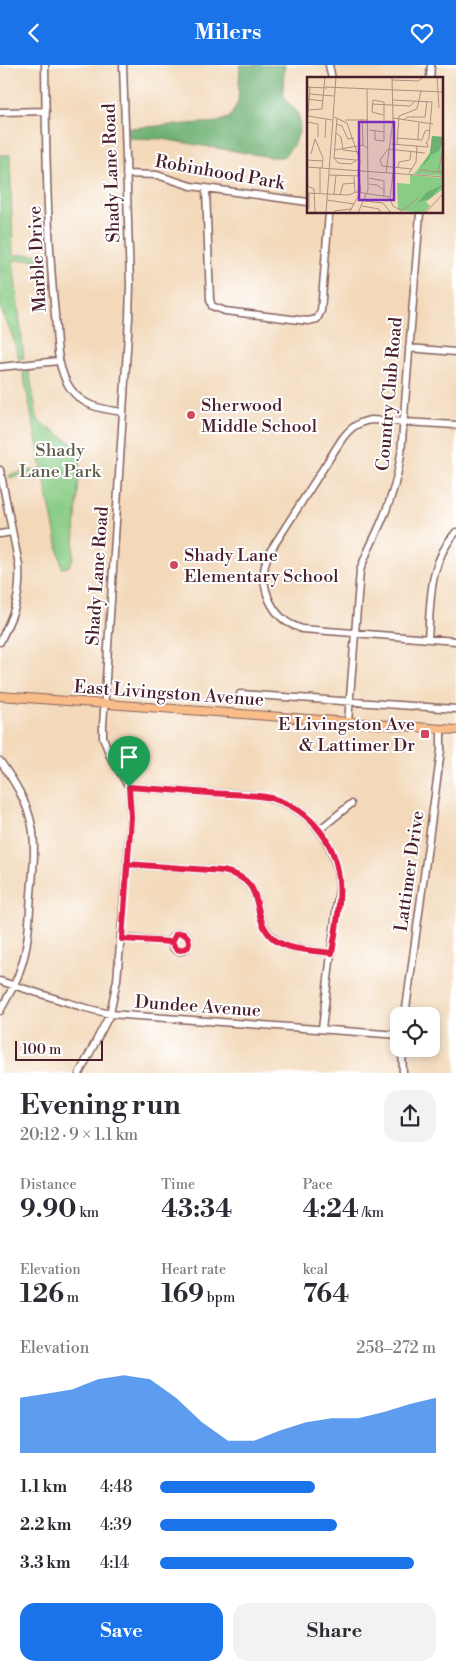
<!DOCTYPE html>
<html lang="en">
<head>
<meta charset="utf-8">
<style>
	:root { --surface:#fff; --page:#f2f2f3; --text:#2b2b33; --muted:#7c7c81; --accent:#1a73e8 }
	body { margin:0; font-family:"Libre Bodoni",serif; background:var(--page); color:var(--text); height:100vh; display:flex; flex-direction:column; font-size:19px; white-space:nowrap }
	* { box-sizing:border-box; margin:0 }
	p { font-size:16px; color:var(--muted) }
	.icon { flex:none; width:28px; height:28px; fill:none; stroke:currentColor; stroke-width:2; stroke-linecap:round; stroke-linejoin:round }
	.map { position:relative; height:1008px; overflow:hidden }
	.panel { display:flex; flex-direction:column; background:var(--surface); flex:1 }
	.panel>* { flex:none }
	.fabs { position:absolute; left:390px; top:942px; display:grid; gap:10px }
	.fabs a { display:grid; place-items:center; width:50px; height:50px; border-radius:10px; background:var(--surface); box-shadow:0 2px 8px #0003; font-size:25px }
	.scale { position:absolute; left:15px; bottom:12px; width:88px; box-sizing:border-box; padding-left:5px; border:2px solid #4a1f2b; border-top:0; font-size:14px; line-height:18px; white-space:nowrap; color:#4a1f2b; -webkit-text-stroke:4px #fff; paint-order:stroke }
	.pin { position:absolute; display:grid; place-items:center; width:42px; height:42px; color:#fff; margin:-51px -21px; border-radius:50% 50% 50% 0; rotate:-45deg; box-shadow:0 0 5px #0007 }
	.pin .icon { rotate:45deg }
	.round { display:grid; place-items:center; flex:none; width:52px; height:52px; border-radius:15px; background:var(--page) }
	.head { display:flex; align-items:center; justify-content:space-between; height:85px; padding:0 20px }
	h1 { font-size:28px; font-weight:700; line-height:38px }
	.stats { display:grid; grid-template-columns:repeat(3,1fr); gap:8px; height:85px; padding:5px 20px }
	.stats div { display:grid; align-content:center }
	.stats b { font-size:25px; font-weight:700 }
	.stats small { font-size:14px; font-weight:400 }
	.stats p { font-size:14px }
	.chart { height:140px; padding:10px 20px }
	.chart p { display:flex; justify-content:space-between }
	.chart svg { width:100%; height:90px; margin-top:5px; fill:var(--accent); opacity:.7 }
	.cta { display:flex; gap:10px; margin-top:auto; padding:10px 20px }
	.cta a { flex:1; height:58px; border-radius:15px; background:var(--accent); color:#fff; font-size:20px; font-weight:700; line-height:58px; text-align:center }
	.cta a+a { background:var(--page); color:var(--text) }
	ul { padding:0 20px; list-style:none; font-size:16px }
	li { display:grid; grid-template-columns:80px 60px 1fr; align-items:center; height:38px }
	li i { height:12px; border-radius:6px; background:var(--accent) }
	header { display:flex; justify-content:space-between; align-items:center; height:65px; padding:0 20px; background:var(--accent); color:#fff; font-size:22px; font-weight:700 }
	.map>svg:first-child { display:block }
</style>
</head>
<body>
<header><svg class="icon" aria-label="back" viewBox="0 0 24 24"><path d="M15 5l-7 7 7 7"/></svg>Milers<svg class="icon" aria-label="heart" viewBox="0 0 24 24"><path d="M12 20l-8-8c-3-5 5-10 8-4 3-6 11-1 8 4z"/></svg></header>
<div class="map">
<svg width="456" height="1009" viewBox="0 0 456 1009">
	<rect width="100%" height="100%" fill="#fff"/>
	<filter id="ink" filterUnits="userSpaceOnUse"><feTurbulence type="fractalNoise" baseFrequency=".02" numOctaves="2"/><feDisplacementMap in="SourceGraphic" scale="10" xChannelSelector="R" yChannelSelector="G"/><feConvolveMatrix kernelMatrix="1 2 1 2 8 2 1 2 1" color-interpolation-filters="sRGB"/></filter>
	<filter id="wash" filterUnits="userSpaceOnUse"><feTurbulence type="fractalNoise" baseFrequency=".0096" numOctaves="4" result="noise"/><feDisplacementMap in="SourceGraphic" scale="20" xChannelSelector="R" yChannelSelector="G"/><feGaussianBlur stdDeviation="1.12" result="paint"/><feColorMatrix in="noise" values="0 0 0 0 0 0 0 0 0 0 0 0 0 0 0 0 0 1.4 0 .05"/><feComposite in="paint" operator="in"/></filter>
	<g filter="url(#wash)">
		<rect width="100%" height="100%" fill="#f3d9ba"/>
		<path fill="#89cc85" stroke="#6a7658" d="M0,90H10L13,190L45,189V194L13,195L24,293L19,294L12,270L0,242Z
			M29,306L38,356L81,384L73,494L68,502L62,503L43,407L10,413L9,410L42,403L23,307Z"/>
		<path fill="#6eb072" stroke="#5c684e" d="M240,0H285C284,10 281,26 286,35C289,40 294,42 297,47C305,64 295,80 283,92H270L162,74L128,73V63L218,57L230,52L238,37Z"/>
	</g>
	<g filter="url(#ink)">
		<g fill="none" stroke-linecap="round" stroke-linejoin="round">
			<g stroke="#85605d" stroke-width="9">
				<path id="minor" d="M45,0C46,83 47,167 55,250C57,274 56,302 70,323C83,342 102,344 123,347
					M329,0L332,14
					M430,14L431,0
					M0,47L46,46
					M126,109L157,110L191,121L308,137
					M206,124L210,235L212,241L225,246L308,256L317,254L321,246L329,148
					M409,283L456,287
					M0,302L59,296
					M456,360L371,355C358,357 350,363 342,374L269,488C258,511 266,542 287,557C292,560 297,562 302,564L456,576
					M0,405L19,500C21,533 14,548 0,577
					M0,469L12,467
					M428,574C431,535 428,499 456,467
					M240,629L456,644
					M348,657L360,506C366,487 376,471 383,453C392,432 398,411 401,389L420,148
					M0,696C14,716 27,736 32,761C36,783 33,807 31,829C29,855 29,881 20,905C16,919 7,933 0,946
					M129,722C156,724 183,726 210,728C229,729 249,728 268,733C310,742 337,779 339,822L322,964
					M319,765L351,739
					M127,799L223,806C272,817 246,852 276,875C290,886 314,885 332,888
					M171 877a9 9 0 1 1 18 0a9 9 0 1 1-18 0Z
					M121,873L172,877
					M0,916L82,942L110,949L399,970
					M405,951L441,685V664
					M402,984L403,1009
					M79,1009L110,949L117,915L131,752L129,722L110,691L103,672V661L129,253L130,219L123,0"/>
			</g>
			<g stroke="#85605d" stroke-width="10">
				<path id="major" d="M0,631L456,665"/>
			</g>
			<use href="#minor" stroke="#fff" stroke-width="6"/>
			<use href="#major" stroke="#f8bd89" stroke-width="8"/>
		</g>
	</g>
	<g fill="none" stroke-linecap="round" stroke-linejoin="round" filter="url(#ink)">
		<g stroke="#fff" stroke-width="10">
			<path id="route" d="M129,722L131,752L122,874L172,877L176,884L181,885L188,882C191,873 185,866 176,869L172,877L122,874L127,799L223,806C272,816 246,852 275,875C290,886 314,885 332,888C336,864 341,839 339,815C336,775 306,740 266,732C248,729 228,729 209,728C182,726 156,724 129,722"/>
		</g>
		<use href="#route" stroke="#e11d48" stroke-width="6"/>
	</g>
	<g fill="#d1495b" stroke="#fff" stroke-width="2">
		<circle cx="191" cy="350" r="5"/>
		<circle cx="174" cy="500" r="5"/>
		<rect x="420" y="664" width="10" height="10" rx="2.5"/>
	</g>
	<g text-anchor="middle" stroke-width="4" stroke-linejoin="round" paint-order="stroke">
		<g font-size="18" fill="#4a1f2b" stroke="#fff">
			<text transform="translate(220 107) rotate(10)" y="6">Robinhood Park</text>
			<text transform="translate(111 108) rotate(-92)" y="6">Shady Lane Road</text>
			<text transform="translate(37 194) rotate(-93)" y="6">Marble Drive</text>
			<text transform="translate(389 329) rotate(-85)" y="6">Country Club Road</text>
			<text transform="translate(97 511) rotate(-86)" y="6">Shady Lane Road</text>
			<text transform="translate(169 628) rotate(4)" y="6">East Livingston Avenue</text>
			<text transform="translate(409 806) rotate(-82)" y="6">Lattimer Drive</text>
			<text transform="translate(198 941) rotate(4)" y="6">Dundee Avenue</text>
		</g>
		<g font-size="18" fill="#4a1f2b" stroke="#fff" text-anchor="start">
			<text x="201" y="346">Sherwood<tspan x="201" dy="21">Middle School</tspan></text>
			<text x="184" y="496">Shady Lane<tspan x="184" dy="21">Elementary School</tspan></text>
			<text x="415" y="665" text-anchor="end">E Livingston Ave<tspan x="415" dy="21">&amp; Lattimer Dr</tspan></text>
		</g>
		<g font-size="18" fill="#605c4a" stroke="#fff">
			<text x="60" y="391">Shady<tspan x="60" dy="21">Lane Park</tspan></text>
		</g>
	</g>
	<g transform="translate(307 12)">
		<rect width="136" height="136" fill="#f3d9ba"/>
		<path d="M125,59L136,60V99L107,97L123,76ZM103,98L136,101V112L119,125L123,129L117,136L91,133L90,106L103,107Z" fill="#89cc85"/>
		<path d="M125,59L136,60V65L132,74L124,78L122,82L114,90L123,76ZM136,108L122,122L112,125L102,136L120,115Z" fill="#6eb072"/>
		<path fill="none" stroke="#af8f81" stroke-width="1" d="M130,0L132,31M85,3L111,4L117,0M0,10L20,11M18,10L137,15M3,17L27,19M0,22L16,24M85,23L125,25L122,61L119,67M65,27L103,29L108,24M2,33L15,32L18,0M1,39L25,43M27,40L40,46L53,84L51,95L54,114L42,136M86,41L126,47M55,42L56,68L61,72M38,43H61M97,43L100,40H118L120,24M0,45L11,47V60M29,47L35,49L41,62L47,61M0,49L3,10M62,53L77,55M68,54V63L77,64V25L66,23L65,35L76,38M29,56L34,60L36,73L52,75M18,61L19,42M90,61L115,63L118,54L123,53M8,62L16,81L15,91M111,62L112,46M84,67L121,70L120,66M90,67L92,39L110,32L114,14M28,73L56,68M4,77L8,62M27,81L30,41M27,81L31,86L44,87L53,81M27,81L49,83M0,83L16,84M0,90L137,100M91,90L92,85L103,83L104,74M13,91V116M105,92L75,89L73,83L81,72L118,76M79,96L86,43L85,0M86,96L83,122L86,129L95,134L111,121M102,96L109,85L110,69M131,96L137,66M22,98L52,99M111,98L114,93L137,96M47,100L48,115M62,101L77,104V119M62,107L70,108L78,114M0,109L7,112L8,136M0,116L42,118L49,115L83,120M2,116V132M27,117L29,98M33,118L36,107L48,106M20,123L47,127M58,124L76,126L84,136M55,129L72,132L74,136M27,134L44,132M19,136L29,0M51,136L61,113L60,12M118,136L137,116"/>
		<path fill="#7b2cbf" fill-opacity="0.15" stroke="#7b2cbf" stroke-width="2.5" d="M52,45H87V123H52Z"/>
		<rect width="136" height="136" fill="none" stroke="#4a1f2b" stroke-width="2.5"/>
	</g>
</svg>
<div class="fabs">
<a><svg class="icon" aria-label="locate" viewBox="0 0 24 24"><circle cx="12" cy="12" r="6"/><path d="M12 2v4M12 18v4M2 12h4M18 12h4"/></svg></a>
</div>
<div class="scale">100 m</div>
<div class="pin" style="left:129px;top:722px;background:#1e9e55"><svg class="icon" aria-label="arrive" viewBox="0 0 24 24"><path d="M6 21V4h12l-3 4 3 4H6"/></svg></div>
</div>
<section class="panel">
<div class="head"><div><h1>Evening run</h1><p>20:12 · 9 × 1.1 km</p></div><a class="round"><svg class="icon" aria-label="share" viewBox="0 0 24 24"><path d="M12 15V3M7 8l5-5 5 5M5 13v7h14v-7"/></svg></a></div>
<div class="stats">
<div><p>Distance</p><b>9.90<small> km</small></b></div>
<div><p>Time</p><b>43:34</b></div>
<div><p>Pace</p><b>4:24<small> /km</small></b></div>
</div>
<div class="stats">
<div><p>Elevation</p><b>126<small> m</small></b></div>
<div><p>Heart rate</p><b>169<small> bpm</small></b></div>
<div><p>kcal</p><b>764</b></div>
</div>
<div class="chart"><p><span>Elevation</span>258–272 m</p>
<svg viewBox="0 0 160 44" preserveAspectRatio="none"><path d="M0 44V17L10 15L20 13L30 8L40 6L50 8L60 17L70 29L80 38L90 38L100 33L110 29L120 27L130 27L140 24L150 20L160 17V44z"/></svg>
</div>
<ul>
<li><b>1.1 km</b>4:48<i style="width:56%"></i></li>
<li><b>2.2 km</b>4:39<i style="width:64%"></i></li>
<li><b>3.3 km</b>4:14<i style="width:92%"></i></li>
</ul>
<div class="cta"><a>Save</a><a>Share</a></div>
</section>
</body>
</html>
